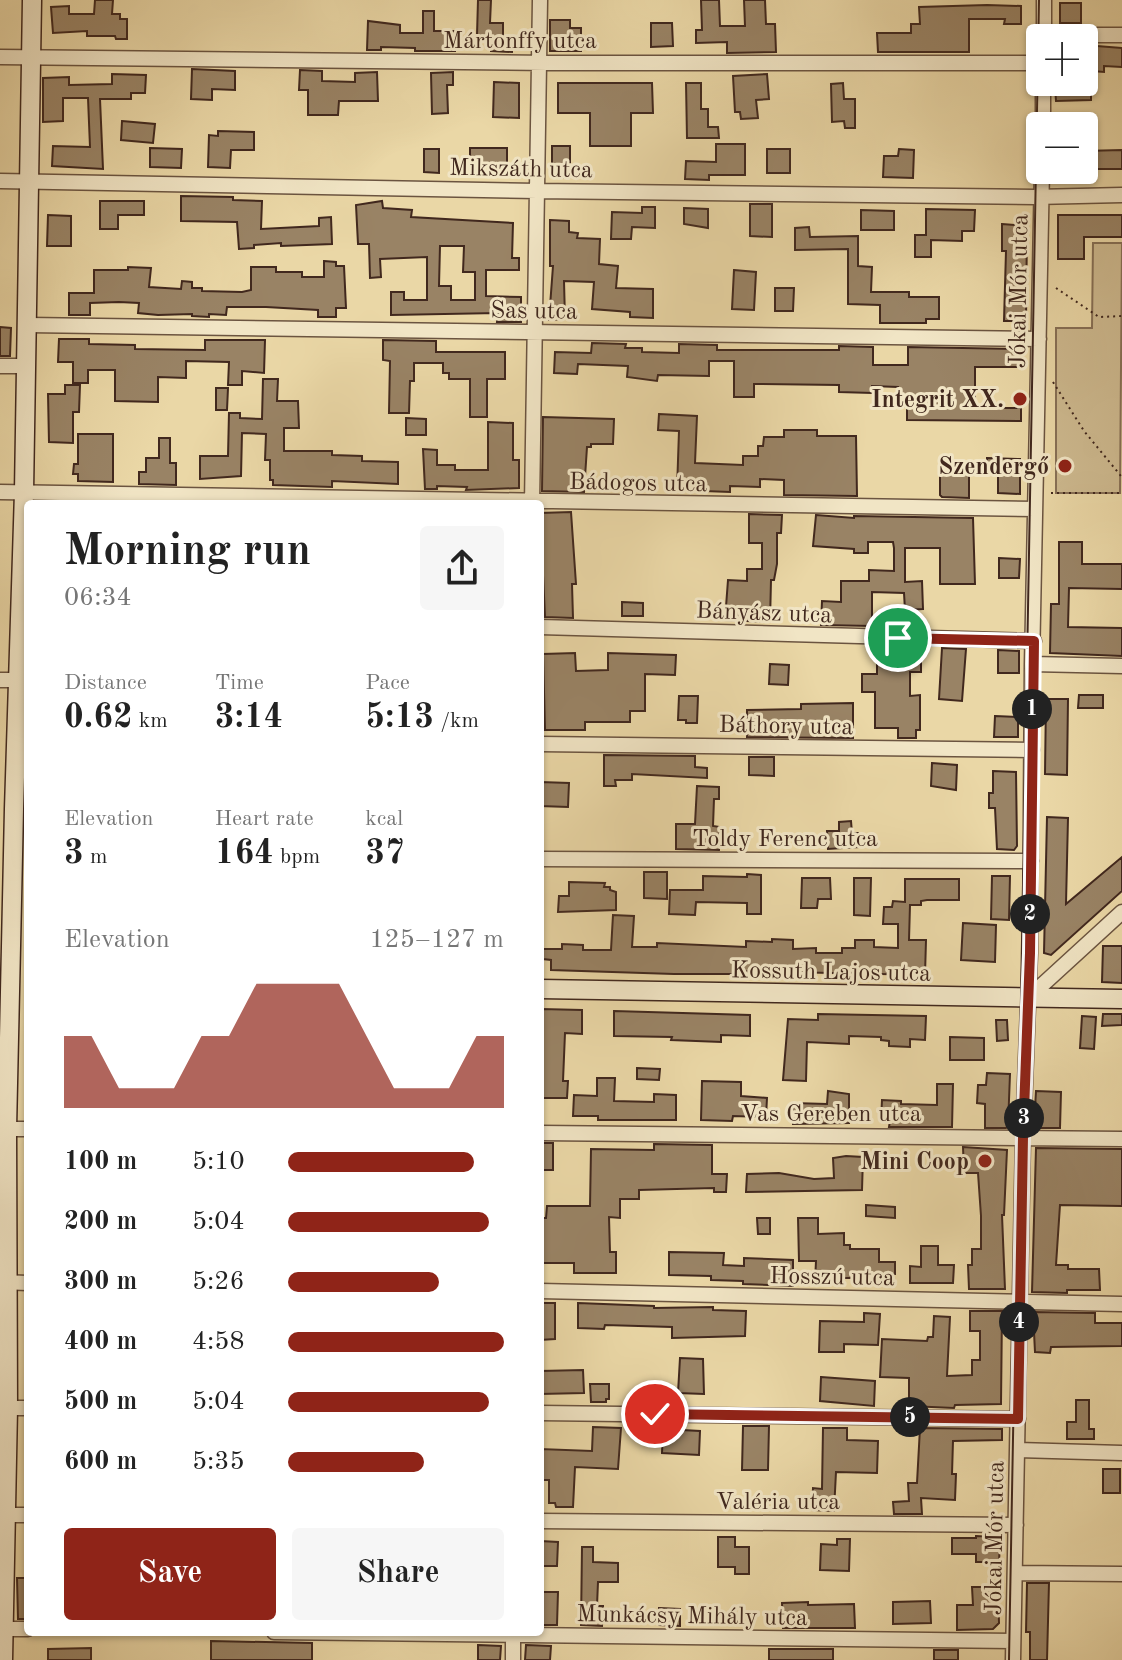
<!DOCTYPE html>
<html lang="en">
<head>
<meta charset="utf-8">
<style>
	:root { --surface:#fff; --page:#f6f6f6; --text:#222; --muted:#767676; --accent:#8f2418 }
	body { margin:0; font-family:"Old Standard TT",serif; background:var(--page); color:var(--text); height:100vh; display:flex; flex-direction:column; font-size:30px; white-space:nowrap }
	* { box-sizing:border-box; margin:0 }
	p { font-size:26px; color:var(--muted) }
	.icon { flex:none; width:44px; height:44px; fill:none; stroke:currentColor; stroke-width:2; stroke-linecap:round; stroke-linejoin:round }
	.map { position:relative; flex:1; overflow:hidden }
	.details { position:absolute; left:24px; top:500px; width:520px; height:1136px; display:flex; flex-direction:column; background:var(--surface); border-radius:8px; box-shadow:0 2px 6px #0004 }
	.details>* { flex:none }
	.tools { position:absolute; left:1026px; top:24px; display:grid; gap:16px }
	.tools a { display:grid; place-items:center; width:72px; height:72px; border-radius:8px; background:var(--surface); box-shadow:0 2px 6px #0004; font-size:40px }
	.pin { position:absolute; display:grid; place-items:center; width:68px; height:68px; color:#fff; margin:-34px; border:4px solid #fff; border-radius:50%; box-shadow:0 2px 8px #0007 }
	.km { position:absolute; width:40px; height:40px; margin:-20px; border-radius:50%; background:#222; color:#fff; font-size:22px; line-height:40px; text-align:center }
	.round { display:grid; place-items:center; flex:none; width:84px; height:84px; border-radius:8px; background:var(--page) }
	.overview { display:flex; align-items:center; justify-content:space-between; height:136px; padding:0 40px }
	h1 { font-size:44px; font-weight:800; line-height:60px }
	.metrics { display:grid; grid-template-columns:repeat(3,1fr); gap:12px; height:136px; padding:8px 40px }
	.metrics div { display:grid; align-content:center }
	.metrics b { font-size:34px; font-weight:800 }
	.metrics small { font-size:22px; font-weight:400 }
	.metrics p { font-size:22px }
	.chart { height:224px; padding:16px 40px }
	.chart p { display:flex; justify-content:space-between }
	.chart svg { width:100%; height:144px; margin-top:8px; fill:var(--accent); opacity:.7 }
	.action { display:flex; gap:16px; margin-top:auto; padding:16px 40px }
	.action a { flex:1; height:92px; border-radius:8px; background:var(--accent); color:#fff; font-size:32px; font-weight:800; line-height:92px; text-align:center }
	.action a+a { background:var(--page); color:var(--text) }
	ul { padding:0 40px; list-style:none; font-size:26px }
	li { display:grid; grid-template-columns:128px 96px 1fr; align-items:center; height:60px }
	li i { height:20px; border-radius:10px; background:var(--accent) }
	.map>svg:first-child { display:block }
</style>
</head>
<body>
<div class="map">
<svg width="1122" height="1660" viewBox="0 0 1122 1660">
	<rect width="100%" height="100%" fill="#ead7a6"/>
	<filter id="stains"><feTurbulence type="fractalNoise" baseFrequency=".0025" numOctaves="4"/><feColorMatrix values="0 0 0 0 .2 0 0 0 0 .09 0 0 0 0 .02 0 0 0 .5 -.17"/></filter>
	<radialGradient id="worn" r=".72"><stop offset=".6" stop-color="#630" stop-opacity="0"/><stop offset="1" stop-color="#630" stop-opacity=".3"/></radialGradient>
	<path fill="#cdb98f" stroke="#877056" stroke-width="2" d="M1093,243H1122L1120,493H1056V328H1092Z"/>
	<path fill="#998365" stroke="#41281e" stroke-width="2" fill-rule="evenodd" d="M95,0H113L112,14H120V19H127V39H116L115,36H87V31L53,33L51,7L69,6V14H94Z
		M478,0H491L490,23H503V36L513,37L512,52L491,51V35H477Z
		M701,0H719L720,26H745L744,0H765L766,24H775L776,52L727,53V42L696,43V30H702Z
		M1060,3H1081V23H1060Z
		M987,5L1021,6V24H1004L1005,19H969V52H878L877,33H911V24H920L919,7Z
		M423,11H434V31H455V51H415V48L381,47V50H367L368,21L400,25V33H423Z
		M550,20H570V28H581V51H550Z
		M651,23H672L673,46L651,47Z
		M1084,45L1122,48V67L1104,66V72L1092,71V62H1086L1084,57Z
		M192,69L235,71V90L212,89V100L191,99Z
		M300,70L322,71V81L355,82V73L377,72L378,101H339L338,115H308V90H299Z
		M453,72V85H447L448,113L432,114L431,73Z
		M112,74L146,75L145,93H131V99H100L103,169L52,166L53,146L90,147L88,98H63V121L43,122V78L69,77V85L112,84Z
		M767,74L769,99L756,100L758,118L741,119L740,112H735L733,76Z
		M494,82L519,83V118L493,117Z
		M558,83H652L653,113H631V146H590V113H558Z
		M686,83H701V109H708V127H718L719,138H687Z
		M843,83L844,99H855V128H845L844,121L832,122L831,84Z
		M1091,85V100L1056,101L1055,87Z
		M122,121L155,124L153,143L121,140Z
		M218,131L254,132V150H231L230,168L208,167L209,135L218,136Z
		M716,144H745V175H709V180L685,179L686,161L716,162Z
		M552,146H570V178H552Z
		M150,148L182,149L181,168L150,167Z
		M470,148H507V163H470Z
		M424,149H439V173L424,172Z
		M767,149H790V173H767Z
		M899,149L914,150L913,178L883,177L884,156H898Z
		M1122,150V169H1084V151Z
		M181,196L233,197V200L262,201L261,229L319,226V218L331,217L332,244L281,246V243L254,245V248L239,249L237,222L181,221Z
		M100,201H144V215H118V229H100Z
		M382,201L383,208L412,210L411,217L513,223L512,258H519V270H486V296L521,297V322H497L498,313L391,315V292H404V300H427V257L380,259L381,277L370,278L369,244H358L356,205ZM440,246H464L463,272H475V300H451V286H439Z
		M750,204H772V237L750,236Z
		M642,207H655V228L632,227L631,239H611L612,212L642,213Z
		M684,208L708,209V228L684,224Z
		M926,209L975,210L974,231H962V241L931,240V257H915V235H926Z
		M861,210L894,211V230H861Z
		M48,215L71,216V246H47Z
		M1058,215H1122V237H1084V259H1058Z
		M550,220L569,221V232L578,233L577,238L600,239L599,264L618,266L616,288L653,289V318L630,317V312L592,309L594,282L564,281L565,319L549,320L553,266H550Z
		M1002,224L1027,226L1026,321H1004L1006,251H1002Z
		M809,227L810,237L858,236V266L872,267L871,292H909V297H939V319H926V323H880V305L848,304V249L795,250V228Z
		M324,261L336,262V266H344L346,308H336V317H318V310L266,307H227L226,315L209,314V317L192,316V314L158,315L138,313L139,303L119,302L90,303V315H69V293H94V270H128V267L151,268L149,287L181,289L182,281L192,282V288H202V291L242,292L251,290V267H276V272H302V277H324Z
		M734,270L756,272L754,310L732,309Z
		M775,288H794L793,311H775Z
		M0,327L11,328L10,356H0Z
		M59,339H89V344L135,345V349L205,350V340H265L264,373L242,371V385H228L229,362L186,361V378L158,377V402L115,401V370H88V383H73V362H58Z
		M383,340L436,341V352H505V379H487V417H470V379H449V373H443V363H414V381H410L409,413H389L390,361L383,360Z
		M592,343L626,344L625,348H642V352L679,353V344L717,345V350H839V346L873,347V365H908V347L1021,349V367H975V408H1021V421L907,420V407H900L898,387L872,386V393L839,392V385L754,384V397H734V361H709V376L658,375L657,381L627,377L628,366L578,364L577,374L554,373L555,352L591,353Z
		M263,379H278L277,401H298L299,428H284V451H332V455L362,456V461L398,462V484L332,481V487L273,485V480H270V460H265L266,434L242,433L241,476L200,479V456H228L229,413H240V418L262,419Z
		M65,385H80L79,412H73V443L49,442L48,394H65Z
		M216,388H228L227,410H216Z
		M659,414L697,416L695,463L743,465V456H758V446H763L764,437H784V430H817V436H856L857,496L784,495V480L760,479V487L730,486V492L677,490L679,431L658,430Z
		M543,417L614,419L613,444H591V447H587L584,492L542,491Z
		M406,418L426,419V435H406Z
		M488,422L513,423V460H519V488L466,490L467,487L437,486V489H425L423,449L437,450V465H455V470H488Z
		M78,434H113V482L78,481V474H73L74,464H78Z
		M159,438H170V463H176V485L139,484V472H146V458H159Z
		M987,458L1020,459V494L998,493V472H987Z
		M940,472L969,473V498L942,497L940,495Z
		M571,512L576,584H572L573,618L545,617L540,513Z
		M749,514L782,515L781,533H777V564L774,580H771L770,622L725,620L728,580L747,581V569H762V543H749Z
		M816,515L854,518V516L973,518L975,584H940V548H905V582L922,581L923,609L905,610L904,593L872,592V626L821,625L822,601L841,602V581H869V570L894,571V548L893,542H868V553H854V549L813,546Z
		M1059,542H1082V564H1122V589L1069,588L1068,627L1122,628V656L1050,653L1051,604H1059Z
		M999,558L1020,559L1019,578H999Z
		M622,602L643,603V616H622Z
		M942,648L966,649L962,701L939,699Z
		M888,649L904,650L903,657H921V672H910V696L920,695V730H916V738H898V728H875V692H862V674H877V653H888Z
		M998,650L1019,651V673H998Z
		M575,653L576,671L608,670V653L676,655L675,675L645,674V711H630V722H585V730H545L543,654Z
		M770,664L789,665L788,685L769,684Z
		M1079,695H1103V708H1078Z
		M679,696H698L697,723H686V720H678Z
		M1046,699H1068L1067,775L1045,774Z
		M853,703V738L747,737V710L801,709V704Z
		M995,716L1018,717V737H994Z
		M604,755L695,756V767L707,768V778L632,774V780H615L616,786H604Z
		M749,757H774V776L749,775Z
		M932,763L957,765L956,790L931,786Z
		M993,771L1016,772L1017,846L1014,850L997,849L995,808H989V793H993Z
		M540,782L569,783L568,807L540,806Z
		M697,786L719,787V799H714L713,826L720,827L719,850L676,849V824H695Z
		M1047,817L1068,818L1066,904L1122,857V891L1051,955L1044,953Z
		M851,821L852,833H858L859,847L828,849L827,831H839V822Z
		M644,872H667V899L644,898Z
		M747,874L761,875V914H747V903L696,902L695,915L669,914L670,890H703V876L747,877Z
		M992,876H1010L1009,920L991,919Z
		M802,878H830L831,899H818L817,908H801Z
		M854,878H871L870,916L854,915Z
		M905,879H959V900H927L921,901V905H910L909,940H926L925,975L733,971V974H674L551,970V960L543,959V949H562V944L583,945V950H611L613,915L634,916L632,947H657V943L746,947V941L772,942V939L793,940V949L816,948V953H842V948H855V940H874V947L898,948V924H883L884,907H892L893,901L905,902Z
		M569,882L605,883L604,887H610V890L616,892V910L558,912L559,896H569Z
		M963,923L996,925L995,962L961,960Z
		M1103,946H1122V983L1102,982Z
		M541,1009L582,1010V1034L565,1033L563,1081H568L567,1098H542Z
		M614,1011L750,1015V1036L721,1035V1042L671,1040L672,1037L614,1036Z
		M818,1014L926,1016L925,1040L910,1039V1047L889,1046V1041L881,1040V1037L849,1036V1044L807,1042L806,1081L783,1080L788,1019L818,1020Z
		M1103,1014H1122V1025L1102,1026Z
		M1082,1016L1096,1017L1094,1049L1080,1048Z
		M996,1020H1007L1008,1040L997,1041Z
		M950,1037L984,1038V1060H950Z
		M637,1068L660,1069L659,1080L637,1079Z
		M987,1073L1010,1074L1008,1126L1006,1128H985V1104L977,1103L978,1085H986Z
		M597,1078H615L614,1101L654,1102V1094L676,1095V1120H598V1116H573L574,1095L597,1096Z
		M702,1081L741,1082V1096L767,1098L766,1117L733,1116L732,1121L701,1120Z
		M937,1084H953L952,1127H889L890,1121H881L882,1100L901,1101V1104L937,1105Z
		M828,1091L849,1094V1123L793,1124V1103L827,1104Z
		M1036,1091L1061,1092L1060,1128H1037L1034,1126Z
		M540,1143H553V1170H540Z
		M654,1144L712,1145V1174H727L726,1192H714V1188L639,1190V1199H620V1218L609,1217L610,1252H616V1273H574V1263H543V1259H540V1218H546L547,1206H590L591,1149L654,1150Z
		M963,1147L1007,1150L1004,1215H1002L1005,1289H969L968,1265H972V1249H981V1216L978,1173H964Z
		M1036,1148L1122,1149V1206L1060,1205L1056,1265H1068V1269H1099L1100,1290H1067V1293L1032,1292Z
		M846,1156L863,1157L862,1190L746,1192L747,1174L779,1173L814,1179L834,1178L833,1158Z
		M866,1205L895,1207V1218L866,1216Z
		M757,1218H770V1234H758Z
		M798,1218H818V1234L844,1233V1245H850V1249H879V1262H895V1274H882V1278H842L841,1282H815L816,1261H799Z
		M921,1246H938V1265H954L953,1283H910V1266L921,1267Z
		M669,1252L724,1253L723,1265L744,1266V1258L793,1260V1286L743,1284V1281L711,1280V1276L669,1275Z
		M540,1303H555V1339L540,1340Z
		M578,1303L654,1306V1308L713,1307V1310L746,1311L745,1336L672,1338V1327L605,1325L604,1329L578,1328Z
		M970,1311H1002L1001,1404L955,1405L954,1408L909,1406V1378L880,1377L882,1339L927,1341L928,1337H933L934,1316L950,1317L947,1376L972,1375V1360H980V1331H970Z
		M1033,1312L1095,1313V1323H1122V1346L1051,1347L1050,1353L1035,1352Z
		M864,1313L880,1314L878,1345L844,1344V1352H819L820,1321L864,1322Z
		M680,1358L703,1359L704,1394L678,1393Z
		M583,1370L584,1393L540,1394V1371Z
		M821,1377L875,1381L874,1406L820,1401Z
		M590,1384H609V1399H606V1402H591Z
		M1076,1400H1089V1429H1094V1439H1067V1422H1076Z
		M743,1426H769L768,1470H742Z
		M593,1427L621,1428L618,1469L575,1467L573,1507H556L555,1503H549V1480H540V1449L592,1451Z
		M823,1428H847V1440L878,1441L877,1473L836,1472L834,1511L812,1510L813,1488L822,1489Z
		M920,1428L1002,1429V1440L953,1441L952,1474H956L955,1500L921,1498L922,1514H894L893,1502L909,1501L908,1483H917Z
		M663,1429L700,1431L699,1455L662,1453Z
		M1103,1469H1120V1493H1103Z
		M976,1536L993,1537L1000,1543L999,1562H976V1554H952V1538H976Z
		M718,1537H735V1547H749V1574H735V1567H718Z
		M837,1539H850L849,1571L820,1570L821,1544L837,1545Z
		M540,1541L558,1542L557,1566H540Z
		M582,1547H593V1562L618,1563V1582H598L597,1606H603L602,1626L581,1625Z
		M17,1578H28V1619H18Z
		M1027,1583H1049L1047,1660H1030V1632H1026Z
		M972,1587H998L999,1623L993,1629L957,1630V1605H973Z
		M540,1592H558L557,1625H540Z
		M930,1601L931,1623L893,1624V1602Z
		M808,1602V1605L854,1604L855,1628H783L782,1603Z
		M659,1608L680,1609V1626L659,1625Z
		M211,1641L312,1643V1660H211Z
		M478,1645L501,1646L500,1660H478Z
		M526,1645L551,1646L550,1660H525Z
		M91,1648V1660H48V1649Z
		M769,1649H833V1660H769Z
		M934,1650H958V1660H934Z"/>
	<g fill="none" stroke-linecap="round" stroke-linejoin="round">
		<g stroke="#6b5440" stroke-width="17">
			<path id="street" d="M1044,35H1122
				M1044,38V0
				M0,57L548,63H1040
				M1043,126V82
				M0,181L537,191L1035,197L1122,195
				M28,325L1039,339
				M0,366H27
				M0,492L1035,509
				M532,504L540,0
				M540,627L1034,641
				M1032,664L1122,666
				M0,680H17
				M540,744L1032,750
				M540,859L1031,861
				M1028,998L1122,912
				M0,1129H28
				M540,1133L1122,1139
				M0,1282L28,1283
				M540,1291L1122,1304
				M0,1408H28
				M540,1413L1018,1419
				M1018,1450L1122,1453
				M7,1515H28
				M540,1521L1016,1525
				M1016,1573L1122,1574
				M4,1629H28
				M274,1632L1013,1641
				M513,1660V1632
				M1013,1660L1023,1137L1030,953L1032,664L1042,170"/>
		</g>
		<g stroke="#41281e" stroke-width="21">
			<path id="secondary" d="M540,989L1122,999
				M3,1660L8,1408L7,1129L14,809L24,492L32,0"/>
		</g>
		<path stroke="#41281e" stroke-width="2" stroke-dasharray="2 4" stroke-linecap="butt" d="M1056,288L1099,317L1122,316
			M1053,382L1084,431L1121,476
			M1051,493H1122"/>
		<use href="#street" stroke="#f1e5c5" stroke-width="14"/>
		<use href="#secondary" stroke="#f1e5c5" stroke-width="18"/>
		<path stroke="#41281e" stroke-width="2" d="M1009,1660L1039,0"/>
	</g>
	<g fill="none" stroke-linecap="round" stroke-linejoin="round">
		<g stroke="#fff" stroke-width="16">
			<path id="route" d="M655,1414L1018,1419L1023,1137L1030,953L1034,641L898,638"/>
		</g>
		<use href="#route" stroke="#8f2418" stroke-width="10"/>
	</g>
	<g fill="#8f2418" stroke="#f1e5c5" stroke-width="3">
		<circle cx="1020" cy="399" r="8"/>
		<circle cx="1065" cy="466" r="8"/>
		<circle cx="985" cy="1161" r="8"/>
	</g>
	<g text-anchor="middle" stroke-width="6" stroke-linejoin="round" paint-order="stroke">
		<g font-size="24" fill="#41281e" stroke="#f1e5c5">
			<text x="520" y="48">Mártonffy utca</text>
			<text transform="translate(521 168) rotate(1)" y="8">Mikszáth utca</text>
			<text transform="translate(1018 291) rotate(-89)" y="8">Jókai Mór utca</text>
			<text transform="translate(534 310) rotate(1)" y="8">Sas utca</text>
			<text transform="translate(638 482) rotate(1)" y="8">Bádogos utca</text>
			<text transform="translate(764 612) rotate(2)" y="8">Bányász utca</text>
			<text transform="translate(786 725) rotate(1)" y="8">Báthory utca</text>
			<text x="785" y="846">Toldy Ferenc utca</text>
			<text transform="translate(831 971) rotate(1)" y="8">Kossuth Lajos utca</text>
			<text x="831" y="1121">Vas Gereben utca</text>
			<text transform="translate(832 1276) rotate(1)" y="8">Hosszú utca</text>
			<text x="778" y="1509">Valéria utca</text>
			<text transform="translate(994 1538) rotate(-89)" y="8">Jókai Mór utca</text>
			<text transform="translate(692 1615) rotate(1)" y="8">Munkácsy Mihály utca</text>
		</g>
		<g font-size="24" font-weight="bold" fill="#41281e" stroke="#f1e5c5" text-anchor="end">
			<text x="1004" y="407">Integrit XX.</text>
			<text x="1049" y="474">Szendergő</text>
			<text x="969" y="1169">Mini Coop</text>
		</g>
	</g>
	<rect width="100%" height="100%" filter="url(#stains)"/>
	<rect width="100%" height="100%" fill="url(#worn)"/>
</svg>
<div class="tools">
<a>+</a>
<a>−</a>
</div>
<div class="pin" style="left:898px;top:638px;background:#1e9e55"><svg class="icon" aria-label="arrive" viewBox="0 0 24 24"><path d="M6 21V4h12l-3 4 3 4H6"/></svg></div>
<div class="pin" style="left:655px;top:1414px;background:#d93025"><svg class="icon" aria-label="check" viewBox="0 0 24 24"><path d="M5 12l5 5 9-10"/></svg></div>
<b class="km" style="left:1032px;top:709px">1</b>
<b class="km" style="left:1030px;top:914px">2</b>
<b class="km" style="left:1024px;top:1118px">3</b>
<b class="km" style="left:1019px;top:1322px">4</b>
<b class="km" style="left:910px;top:1417px">5</b>
<section class="details">
<div class="overview"><div><h1>Morning run</h1><p>06:34</p></div><a class="round"><svg class="icon" aria-label="share" viewBox="0 0 24 24"><path d="M12 15V3M7 8l5-5 5 5M5 13v7h14v-7"/></svg></a></div>
<div class="metrics">
<div><p>Distance</p><b>0.62<small> km</small></b></div>
<div><p>Time</p><b>3:14</b></div>
<div><p>Pace</p><b>5:13<small> /km</small></b></div>
</div>
<div class="metrics">
<div><p>Elevation</p><b>3<small> m</small></b></div>
<div><p>Heart rate</p><b>164<small> bpm</small></b></div>
<div><p>kcal</p><b>37</b></div>
</div>
<div class="chart"><p><span>Elevation</span>125–127 m</p>
<svg viewBox="0 0 160 44" preserveAspectRatio="none"><path d="M0 44V22L10 22L20 38L30 38L40 38L50 22L60 22L70 6L80 6L90 6L100 6L110 22L120 38L130 38L140 38L150 22L160 22V44z"/></svg>
</div>
<ul>
<li><b>100 m</b>5:10<i style="width:86%"></i></li>
<li><b>200 m</b>5:04<i style="width:93%"></i></li>
<li><b>300 m</b>5:26<i style="width:70%"></i></li>
<li><b>400 m</b>4:58<i style="width:100%"></i></li>
<li><b>500 m</b>5:04<i style="width:93%"></i></li>
<li><b>600 m</b>5:35<i style="width:63%"></i></li>
</ul>
<div class="action"><a>Save</a><a>Share</a></div>
</section>
</div>
</body>
</html>
